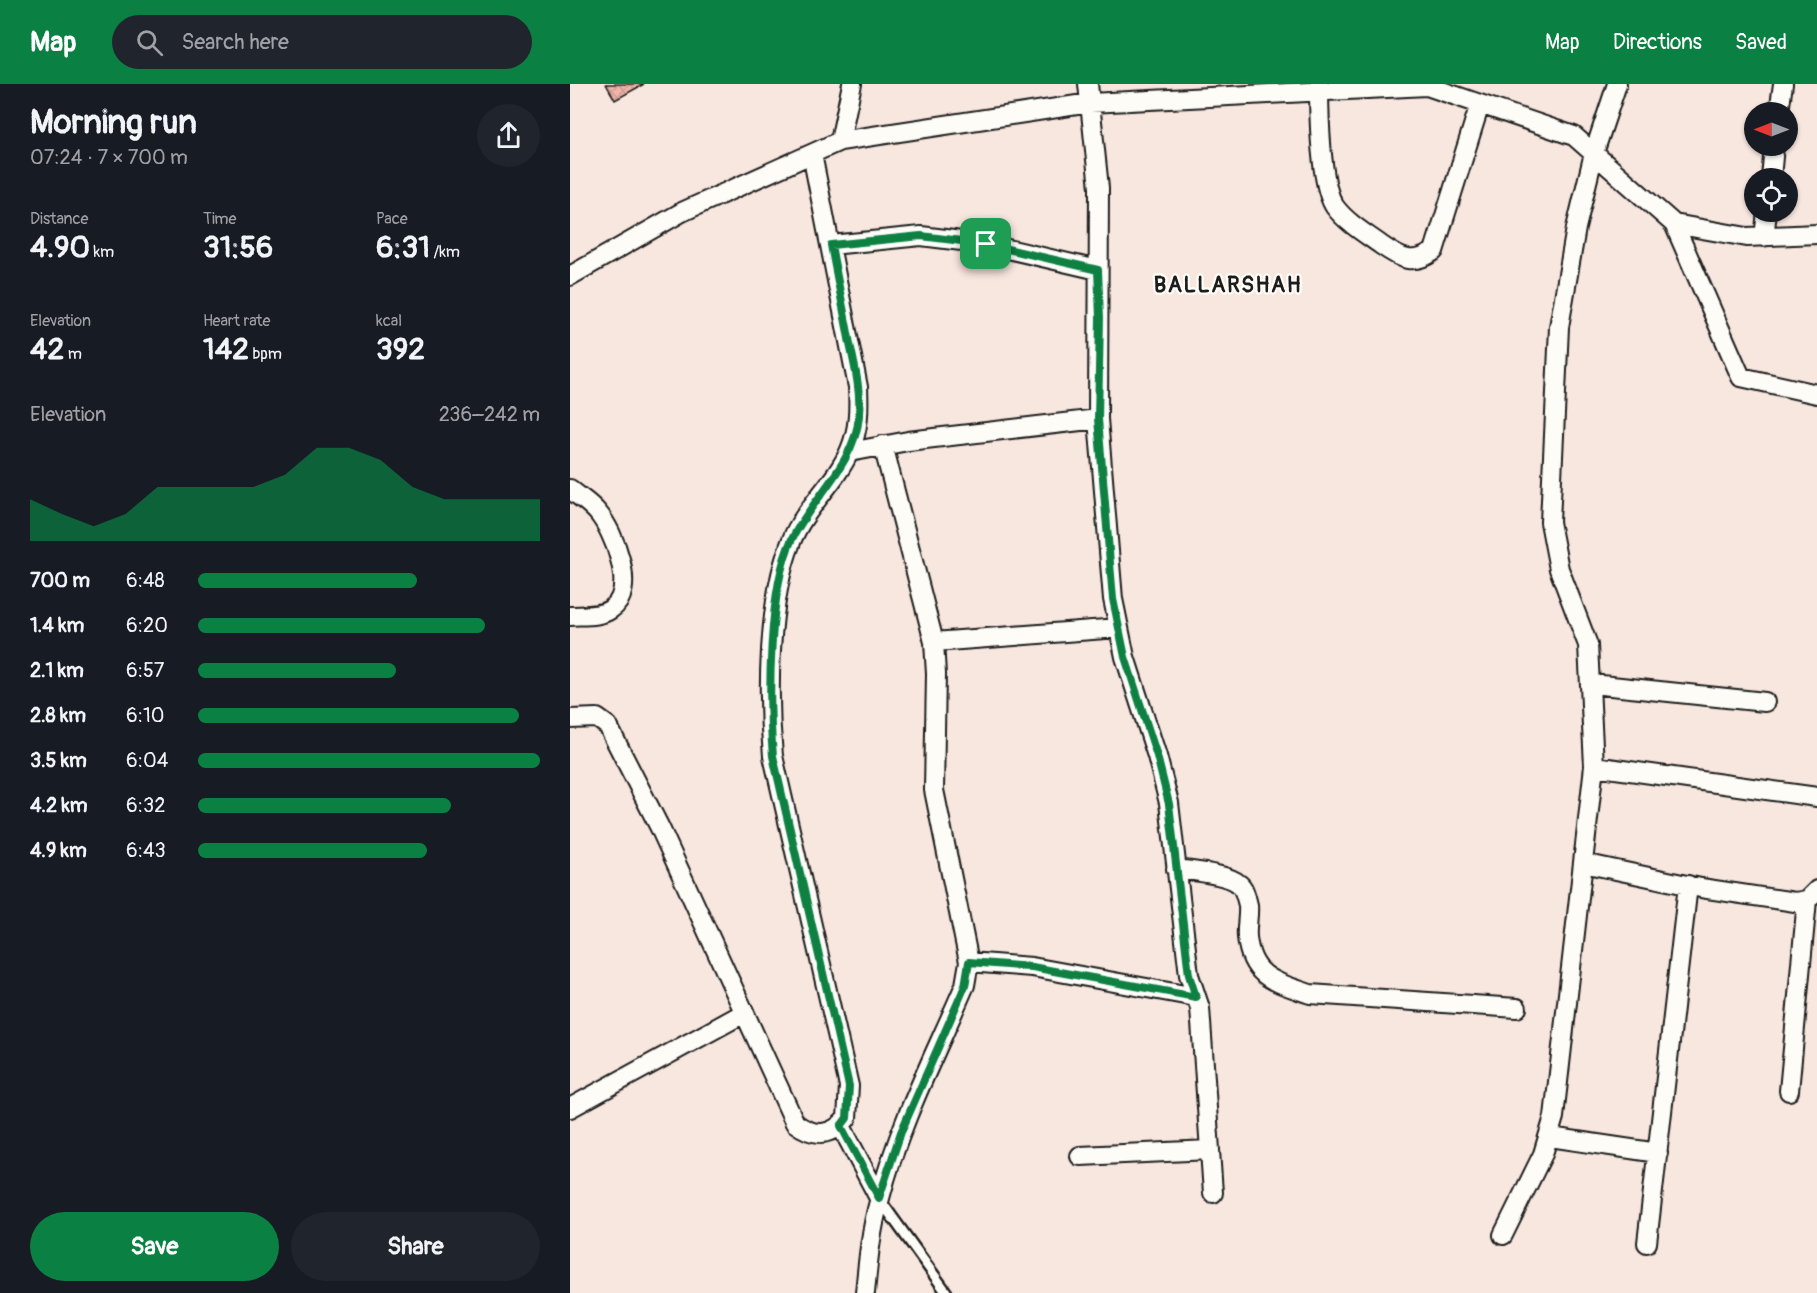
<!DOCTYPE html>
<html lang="en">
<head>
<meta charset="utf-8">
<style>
	:root { --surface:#171b24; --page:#20242c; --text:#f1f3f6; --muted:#9ea1a6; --accent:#0b8043 }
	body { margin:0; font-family:Pangolin,sans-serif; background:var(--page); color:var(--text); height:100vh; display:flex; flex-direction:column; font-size:22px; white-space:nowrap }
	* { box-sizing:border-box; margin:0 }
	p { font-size:20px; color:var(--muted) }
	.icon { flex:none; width:33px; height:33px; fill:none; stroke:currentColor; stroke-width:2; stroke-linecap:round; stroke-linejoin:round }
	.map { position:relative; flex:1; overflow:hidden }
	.drawer { display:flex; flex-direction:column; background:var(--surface); width:570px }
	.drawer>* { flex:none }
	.needle { width:39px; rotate:270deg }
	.tools { position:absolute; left:1174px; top:18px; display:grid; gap:12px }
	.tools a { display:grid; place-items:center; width:54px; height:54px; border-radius:50%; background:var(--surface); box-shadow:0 2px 4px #0004; font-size:30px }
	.pin { position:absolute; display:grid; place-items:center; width:51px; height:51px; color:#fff; margin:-26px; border-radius:12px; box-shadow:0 3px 9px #0006 }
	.round { display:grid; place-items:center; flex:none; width:63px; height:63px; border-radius:32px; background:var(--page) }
	.overview { display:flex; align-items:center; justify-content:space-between; height:102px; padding:0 30px }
	h1 { font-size:33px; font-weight:700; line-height:45px }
	.stats { display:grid; grid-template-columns:repeat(3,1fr); gap:9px; height:102px; padding:6px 30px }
	.stats div { display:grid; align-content:center }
	.stats b { font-size:30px; font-weight:700 }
	.stats small { font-size:16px; font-weight:400 }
	.stats p { font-size:16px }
	.chart { height:168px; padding:12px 30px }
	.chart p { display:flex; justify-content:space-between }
	.chart svg { width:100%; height:108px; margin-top:6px; fill:var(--accent); opacity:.7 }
	.button { display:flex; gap:12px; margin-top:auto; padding:12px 30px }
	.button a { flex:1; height:69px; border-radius:36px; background:var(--accent); color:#fff; font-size:24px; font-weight:700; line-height:69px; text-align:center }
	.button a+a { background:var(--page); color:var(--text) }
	ul { padding:0 30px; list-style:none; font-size:20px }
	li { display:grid; grid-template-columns:96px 72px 1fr; align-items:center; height:45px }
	li i { height:15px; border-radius:8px; background:var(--accent) }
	header { display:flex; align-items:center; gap:36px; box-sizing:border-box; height:84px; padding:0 30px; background:var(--accent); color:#fff }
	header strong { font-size:28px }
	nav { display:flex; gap:33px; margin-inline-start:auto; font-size:21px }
	.search { width:420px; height:54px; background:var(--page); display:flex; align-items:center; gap:15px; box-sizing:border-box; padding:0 21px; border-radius:33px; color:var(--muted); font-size:22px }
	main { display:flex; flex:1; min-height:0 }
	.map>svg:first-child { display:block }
</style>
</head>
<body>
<header>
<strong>Map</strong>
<div class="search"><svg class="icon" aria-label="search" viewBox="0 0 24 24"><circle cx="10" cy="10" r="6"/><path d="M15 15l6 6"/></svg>Search here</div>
<nav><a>Map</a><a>Directions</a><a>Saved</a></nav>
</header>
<main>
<section class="drawer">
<div class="overview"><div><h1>Morning run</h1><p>07:24 · 7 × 700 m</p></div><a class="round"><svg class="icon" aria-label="share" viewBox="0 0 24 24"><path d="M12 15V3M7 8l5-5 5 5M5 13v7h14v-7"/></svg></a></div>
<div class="stats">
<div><p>Distance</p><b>4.90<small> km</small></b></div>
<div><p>Time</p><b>31:56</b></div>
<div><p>Pace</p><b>6:31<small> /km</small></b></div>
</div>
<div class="stats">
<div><p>Elevation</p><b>42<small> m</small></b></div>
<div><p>Heart rate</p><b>142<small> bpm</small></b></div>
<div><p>kcal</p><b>392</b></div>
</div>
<div class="chart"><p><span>Elevation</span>236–242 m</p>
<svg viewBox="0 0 160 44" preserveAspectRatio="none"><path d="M0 44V27L10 33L20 38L30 33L40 22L50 22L60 22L70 22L80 17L90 6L100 6L110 11L120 22L130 27L140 27L150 27L160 27V44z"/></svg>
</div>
<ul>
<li><b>700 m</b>6:48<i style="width:64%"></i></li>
<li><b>1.4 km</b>6:20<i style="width:84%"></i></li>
<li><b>2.1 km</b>6:57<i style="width:58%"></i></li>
<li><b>2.8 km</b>6:10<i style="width:94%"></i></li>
<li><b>3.5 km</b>6:04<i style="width:100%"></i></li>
<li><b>4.2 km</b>6:32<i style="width:74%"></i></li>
<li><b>4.9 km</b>6:43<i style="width:67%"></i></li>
</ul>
<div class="button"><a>Save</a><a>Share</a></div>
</section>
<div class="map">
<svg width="1247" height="1209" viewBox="0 0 1247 1209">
	<defs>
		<pattern id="building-cross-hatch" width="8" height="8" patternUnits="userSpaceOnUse" patternTransform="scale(1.5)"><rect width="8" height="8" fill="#eeb5a8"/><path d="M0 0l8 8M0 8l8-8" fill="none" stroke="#cc9b90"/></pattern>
	</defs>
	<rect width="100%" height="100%" fill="#f8e7df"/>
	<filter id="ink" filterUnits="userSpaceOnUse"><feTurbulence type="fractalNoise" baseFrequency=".0167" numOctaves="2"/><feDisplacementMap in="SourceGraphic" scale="12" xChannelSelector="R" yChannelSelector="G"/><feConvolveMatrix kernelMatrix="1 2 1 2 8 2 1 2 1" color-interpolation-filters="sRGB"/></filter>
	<g filter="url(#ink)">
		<path fill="url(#building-cross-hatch)" stroke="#1c1c1c" stroke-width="1.5" d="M36,0H74L45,16Z"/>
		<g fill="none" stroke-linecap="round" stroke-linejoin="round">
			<g stroke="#1c1c1c" stroke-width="14">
				<path id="service" d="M310,1116L377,1209"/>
			</g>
			<g stroke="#1c1c1c" stroke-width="22">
				<path id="minor" d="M282,0L270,57L520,19L857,2L1004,52L1104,140L1171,293L1247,310
					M518,0L529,104L528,335L543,515L555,573L587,672L599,719L619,891L630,924L643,1109
					M749,0C749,27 750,102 765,123C777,139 796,150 811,161C831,175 843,182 864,167L910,20
					M1209,28L1213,0
					M1201,94L1204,62
					M1104,140L1177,153L1247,150
					M1194,153L1197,128
					M261,161L351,152L416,160L528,186
					M0,192L112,128L270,57
					M280,368L338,357L528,335
					M0,405C9,413 20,419 28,429C44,448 68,507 41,525C30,533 13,531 0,532
					M364,558L549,544
					M1022,600L1195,618
					M0,635L27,634L38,642L90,744L225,1039C244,1053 261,1053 277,1034L279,1002L203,672C197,611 198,516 221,458C234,424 266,399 280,366C289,345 289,325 288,303L242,70
					M1024,682L1247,713
					M1013,779L1131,804L1225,818L1237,816L1247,806
					M606,785C621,787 659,790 669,800C675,805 676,814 678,821C679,832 676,842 677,853C681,894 706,898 740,910L947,924
					M399,878L462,883L626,913
					M1219,1007L1237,816
					M0,1024L174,929
					M271,1042L309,1114
					M980,1053L1088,1069
					M510,1072L640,1066
					M933,1151L973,1070L984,1033L1024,682L1018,561L989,485L980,438L989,243L1006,144L1024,69L1047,0
					M1077,1159L1118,801
					M295,1209C298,1177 301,1145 310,1114C329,1040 365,971 395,901L399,878L364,706L366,590L364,558L313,361"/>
			</g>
			<use href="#service" stroke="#fdfcf7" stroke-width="9"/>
			<use href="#minor" stroke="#fdfcf7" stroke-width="18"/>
		</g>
	</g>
	<g fill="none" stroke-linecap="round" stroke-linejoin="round" filter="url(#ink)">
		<g stroke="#fff" stroke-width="12">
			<path id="route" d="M351,152L416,160L528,186L530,234L528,335L543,515L555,573L587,672L599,720L619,891L626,913L462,883L399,878L395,902L331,1048L309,1114L271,1042L277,1034L279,1002L203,672C198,617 198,504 222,455C242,414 285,380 289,332C291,308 285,283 280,260C274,227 267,194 261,161Z"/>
		</g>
		<use href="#route" stroke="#0b8043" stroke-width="8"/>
	</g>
	<g text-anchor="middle" stroke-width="4.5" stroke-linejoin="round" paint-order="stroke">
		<g font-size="22" font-weight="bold" letter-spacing="1.5" fill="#1c1c1c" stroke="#fdfcf7">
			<text x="658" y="208">BALLARSHAH</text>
		</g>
	</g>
</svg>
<div class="tools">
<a><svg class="needle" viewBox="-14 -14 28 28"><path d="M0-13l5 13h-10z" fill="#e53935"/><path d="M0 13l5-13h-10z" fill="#9ea1a6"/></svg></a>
<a><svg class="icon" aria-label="locate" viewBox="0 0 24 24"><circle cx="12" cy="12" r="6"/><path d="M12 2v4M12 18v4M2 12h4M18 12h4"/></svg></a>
</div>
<div class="pin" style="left:416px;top:160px;background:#1e9e55"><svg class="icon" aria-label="arrive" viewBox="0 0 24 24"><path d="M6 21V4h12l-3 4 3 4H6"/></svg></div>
</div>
</main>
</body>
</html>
